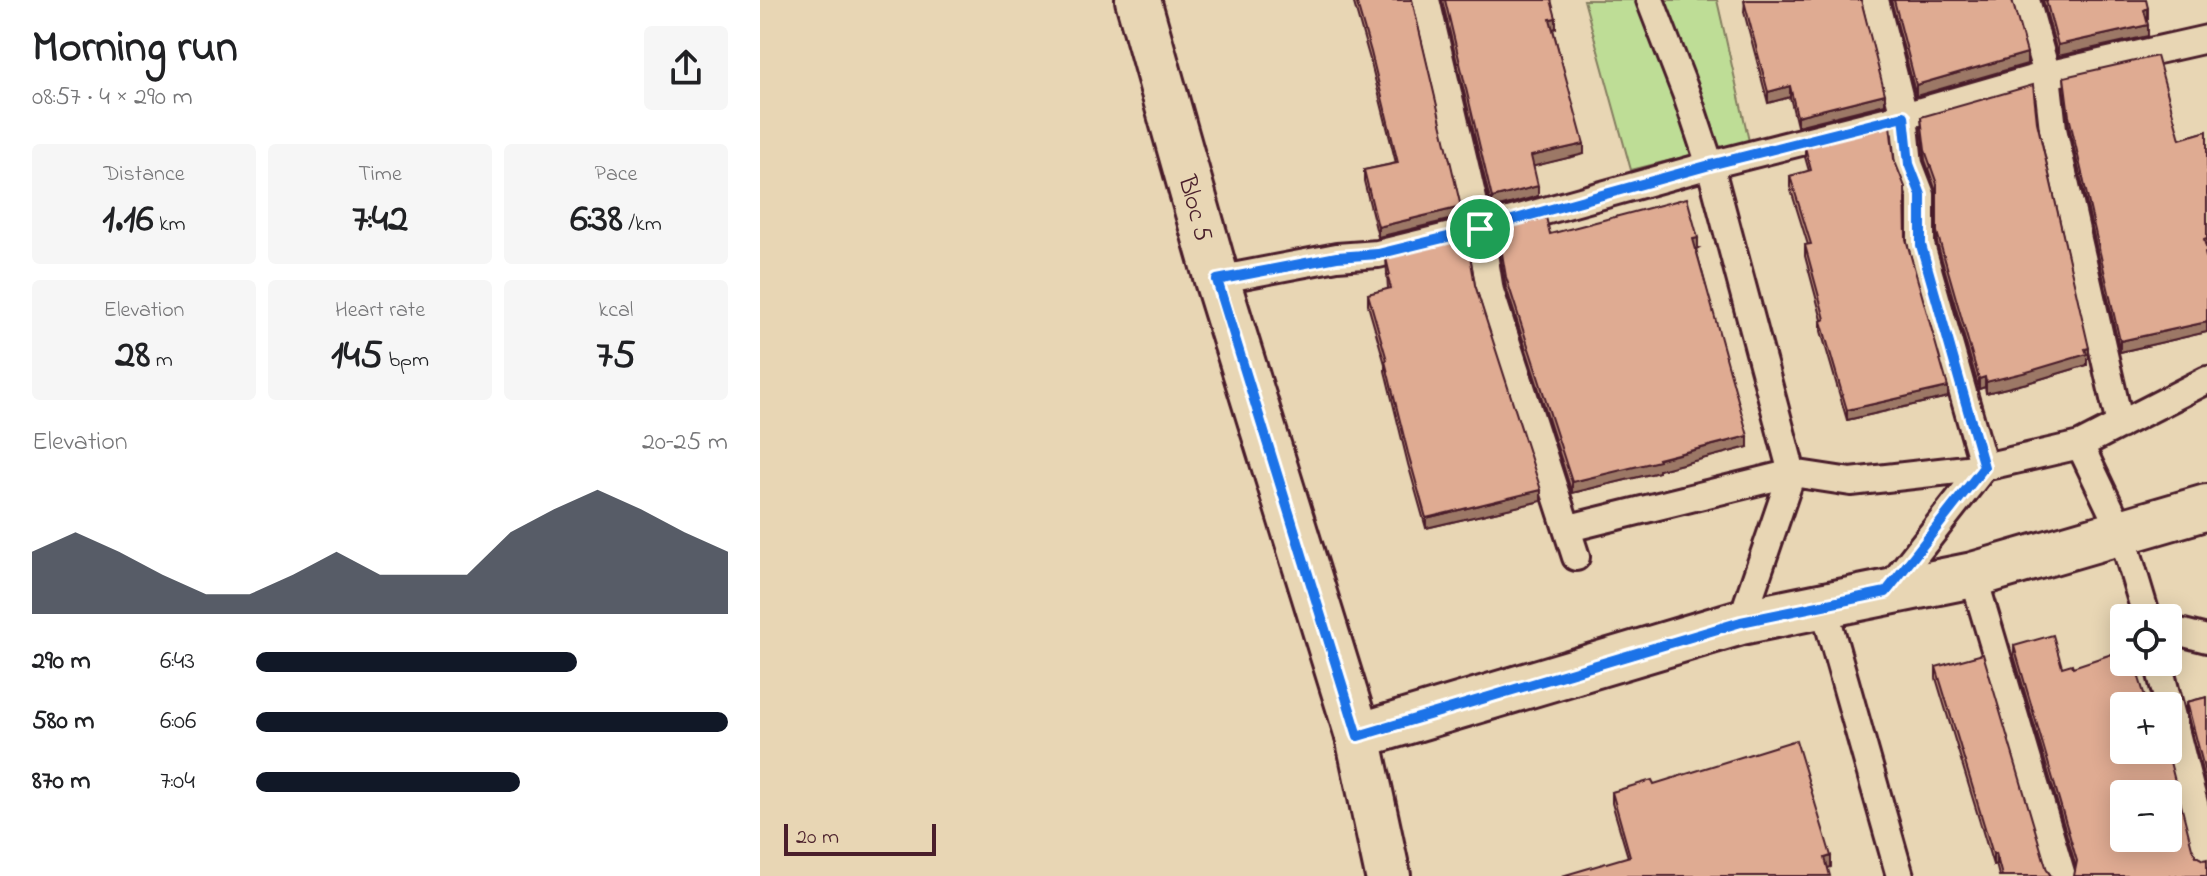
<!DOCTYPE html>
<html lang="en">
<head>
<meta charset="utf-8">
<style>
	:root { --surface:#fff; --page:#f6f6f6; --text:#202124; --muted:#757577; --accent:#111827 }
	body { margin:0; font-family:"Indie Flower",sans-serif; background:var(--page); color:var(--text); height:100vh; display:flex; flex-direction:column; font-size:30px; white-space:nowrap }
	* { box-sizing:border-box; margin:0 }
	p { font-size:26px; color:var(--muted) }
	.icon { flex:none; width:44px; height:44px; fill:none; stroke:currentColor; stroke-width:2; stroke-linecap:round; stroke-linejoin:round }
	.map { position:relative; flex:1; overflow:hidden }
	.drawer { display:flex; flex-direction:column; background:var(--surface); width:760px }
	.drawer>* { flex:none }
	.controls { position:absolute; left:1350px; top:604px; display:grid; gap:16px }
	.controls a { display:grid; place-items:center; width:72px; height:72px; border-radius:8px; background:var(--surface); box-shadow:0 4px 20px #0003; font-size:40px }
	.scale { position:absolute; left:24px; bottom:20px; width:152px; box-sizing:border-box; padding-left:8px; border:4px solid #4a1f2b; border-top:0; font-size:22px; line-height:28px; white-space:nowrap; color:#4a1f2b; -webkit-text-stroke:6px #e8d6b4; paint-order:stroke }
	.pin { position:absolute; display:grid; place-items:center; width:68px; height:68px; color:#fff; margin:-34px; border:4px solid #fff; border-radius:50%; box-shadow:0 2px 8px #0007 }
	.round { display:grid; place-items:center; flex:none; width:84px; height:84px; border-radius:8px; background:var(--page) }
	.head { display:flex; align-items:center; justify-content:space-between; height:136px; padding:0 32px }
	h1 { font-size:44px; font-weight:700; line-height:60px }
	.stats { display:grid; grid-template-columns:repeat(3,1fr); gap:12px; height:136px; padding:8px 32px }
	.stats div { display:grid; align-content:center; border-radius:8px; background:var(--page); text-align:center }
	.stats b { font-size:40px; font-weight:700 }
	.stats small { font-size:22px; font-weight:400 }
	.stats p { font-size:22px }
	.chart { height:224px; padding:16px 32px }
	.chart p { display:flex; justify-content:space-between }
	.chart svg { width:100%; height:144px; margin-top:8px; fill:var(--accent); opacity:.7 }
	ul { padding:0 32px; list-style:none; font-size:26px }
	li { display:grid; grid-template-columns:128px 96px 1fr; align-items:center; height:60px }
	li i { height:20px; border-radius:10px; background:var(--accent) }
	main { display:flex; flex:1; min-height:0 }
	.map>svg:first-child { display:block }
</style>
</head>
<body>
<main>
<section class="drawer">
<div class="head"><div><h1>Morning run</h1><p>08:57 · 4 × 290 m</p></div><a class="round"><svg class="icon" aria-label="share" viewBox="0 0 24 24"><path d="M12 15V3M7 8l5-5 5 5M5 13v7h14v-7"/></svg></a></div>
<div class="stats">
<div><p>Distance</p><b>1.16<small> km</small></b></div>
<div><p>Time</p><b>7:42</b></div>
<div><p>Pace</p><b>6:38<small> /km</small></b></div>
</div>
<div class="stats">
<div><p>Elevation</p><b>28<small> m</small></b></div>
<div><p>Heart rate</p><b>145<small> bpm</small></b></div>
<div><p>kcal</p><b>75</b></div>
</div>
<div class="chart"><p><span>Elevation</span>20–25 m</p>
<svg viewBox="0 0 160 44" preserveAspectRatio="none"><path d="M0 44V25L10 19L20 25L30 32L40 38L50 38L60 32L70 25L80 32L90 32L100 32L110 19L120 12L130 6L140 12L150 19L160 25V44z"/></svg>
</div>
<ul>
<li><b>290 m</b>6:43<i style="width:68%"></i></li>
<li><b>580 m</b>6:06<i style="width:100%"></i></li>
<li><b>870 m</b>7:04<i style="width:56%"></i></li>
</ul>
</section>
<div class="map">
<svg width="1447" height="876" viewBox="0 0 1447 876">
	<rect width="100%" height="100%" fill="#e8d6b4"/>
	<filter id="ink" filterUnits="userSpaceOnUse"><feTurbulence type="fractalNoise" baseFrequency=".0125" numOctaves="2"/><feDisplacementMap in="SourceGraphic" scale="16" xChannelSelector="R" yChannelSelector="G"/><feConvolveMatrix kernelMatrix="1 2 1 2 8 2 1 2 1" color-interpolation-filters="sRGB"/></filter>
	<g filter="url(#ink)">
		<path fill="#bedd96" stroke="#847e60" stroke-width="2" d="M824,0H957L989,141L871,170Z"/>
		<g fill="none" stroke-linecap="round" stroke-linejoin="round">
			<g stroke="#4a1f2b" stroke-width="32">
				<path id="lane" d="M890,0L926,93L950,165L1032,473L981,622
					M1115,0L1144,116L1149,164L1161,195V245L1224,467L1126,592
					M1266,0L1287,75L1293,129L1360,425
					M457,280L577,257L618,254L720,229L666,0
					M1320,445L1361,531L1387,618
					M809,528L1032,473L1091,482L1224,467L1320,445L1447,380
					M816,557L730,291L720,229L950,165L1144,116L1287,75L1447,39
					M1213,575L1302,876
					M1063,604L1140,876
					M1408,629L1447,639
					M1398,662L1447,855"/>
			</g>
			<g stroke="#4a1f2b" stroke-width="50">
				<g id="street">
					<path id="s1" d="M378,0L457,280L598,736L628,876"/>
					<path d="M598,736L981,622L1213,575L1447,507"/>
				</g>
			</g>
			<use href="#lane" stroke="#e8d6b4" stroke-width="26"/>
			<use href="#street" stroke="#e8d6b4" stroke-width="44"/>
		</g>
		<path fill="#c0937e" stroke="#4a1f2b" stroke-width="2" d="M593,0H652L701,217L618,237L604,181V170L636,163L611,63Z
			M682,0H791L796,28L793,29L824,154L773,166L778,196L732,209Z
			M985,0H1101L1125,104L1037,126L1030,97L1008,103L984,12Z
			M1131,0H1252L1267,64L1156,96Z
			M1283,0H1386L1388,19H1387L1388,36L1298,56Z
			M1304,77L1420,139L1447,131V332L1360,352L1309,126Z
			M1161,117L1277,122L1329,359H1327V365L1267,383L1226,393L1225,387L1219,389L1177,243V194L1165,160Z
			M1045,147L1134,159L1146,239L1188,397L1087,420L1061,331V321L1062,320L1045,256V245H1048L1030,187V176L1049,171L1045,157Z
			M738,230L938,248L936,249L988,447L899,470V472L812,493L746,287L738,241Z
			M626,258L715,285L781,501L666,528L648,464L625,371V364L608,305V294L628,289Z
			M1254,646L1302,667H1313L1436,856L1443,860L1447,876L1316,867L1254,656Z
			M1176,667L1287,870L1291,876H1239L1236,864L1233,865L1176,678Z
			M1447,697V790L1427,713V702Z
			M894,784L1071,867L868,857L852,803V792Z"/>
		<path fill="#9c7866" stroke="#4a1f2b" stroke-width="2" d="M1388,8V19L1384,20V10Z
			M796,18V28L790,30V19Z
			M1388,25V36L1298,56V45Z
			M1267,53V64L1156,96V85Z
			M1030,86V97L1008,103V92Z
			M1125,94V104L1037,126V116Z
			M824,144V154L771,167V156Z
			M778,186V196L732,209V198Z
			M701,207V217L618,237V227Z
			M938,238V248L933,250V239Z
			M1447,322V332L1360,352V341Z
			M1329,348V359H1327V365L1267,383L1226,393V382Z
			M1225,377V387L1219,389V379Z
			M1188,387V397L1087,420V410Z
			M988,436V447L899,470V472L812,493V482Z
			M781,490V501L666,528V518Z
			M1236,853V864L1233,865V854Z
			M1071,856V867L1065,869V858Z"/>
		<path fill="#dfab92" stroke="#4a1f2b" stroke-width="2" fill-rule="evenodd" d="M596,0H652L701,207L618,227L604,170L638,163L611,52Z
			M685,0H791L796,18L790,19L824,144L771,156L778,186L732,198Z
			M988,0H1101L1125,94L1037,116L1030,86L1008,92L984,1Z
			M1134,0H1252L1267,53L1156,85Z
			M1286,0H1386L1388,8L1384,10L1388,25L1298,45Z
			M1397,56L1420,139L1447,131V239L1444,240L1447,251L1445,253L1447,261V322L1360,341L1309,116L1304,77Z
			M1273,85L1277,122L1329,348L1325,349L1327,354L1267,372L1226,382L1225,377L1219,379L1177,232V184L1165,150L1161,117Z
			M1130,125L1134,159L1145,187L1146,239L1188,387L1087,410L1061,321L1065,319L1045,245L1051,244L1030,176L1051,170L1045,147Z
			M927,198L938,238L933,239L988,436L898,459L899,461L812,482L746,277L738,230L786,217L790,234Z
			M707,238L715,285L781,490L666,518L648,453L625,361L627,360L608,294L631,288L627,275H630L626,258Z
			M1293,635L1302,667L1312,664L1313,667L1364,650V662H1374L1388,706H1364V750H1407L1432,848L1436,856L1443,860L1447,859V876H1314L1317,861L1254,646ZM1364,794H1408V838H1364Z
			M1223,654L1287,870L1291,876H1242L1236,853L1233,854L1176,667Z
			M1447,697V780L1427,702Z
			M1036,740L1071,856L1065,858L1070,876H802L870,856L852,792L892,780L894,784Z"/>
	</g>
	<g fill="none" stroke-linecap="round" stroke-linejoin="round" filter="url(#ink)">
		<g stroke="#fff" stroke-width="16">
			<path id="route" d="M1144,116L1149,164L1161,195V245L1224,467L1126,592L981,622L598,736L457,280L577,257L618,254L720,229L950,165Z"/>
		</g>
		<use href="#route" stroke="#1a73e8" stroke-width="10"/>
	</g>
	<g text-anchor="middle" stroke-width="6" stroke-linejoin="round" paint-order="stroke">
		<g font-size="26" fill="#4a1f2b" stroke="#e8d6b4">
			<text dy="9" stroke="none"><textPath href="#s1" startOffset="216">Bloc 5</textPath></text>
		</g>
	</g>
</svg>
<div class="controls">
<a><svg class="icon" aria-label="locate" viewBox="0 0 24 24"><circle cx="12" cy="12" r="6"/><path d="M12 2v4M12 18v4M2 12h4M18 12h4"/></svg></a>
<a>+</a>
<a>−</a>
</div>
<div class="scale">20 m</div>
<div class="pin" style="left:720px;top:229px;background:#1e9e55"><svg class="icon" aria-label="arrive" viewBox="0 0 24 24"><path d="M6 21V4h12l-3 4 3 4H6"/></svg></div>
</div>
</main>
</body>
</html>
